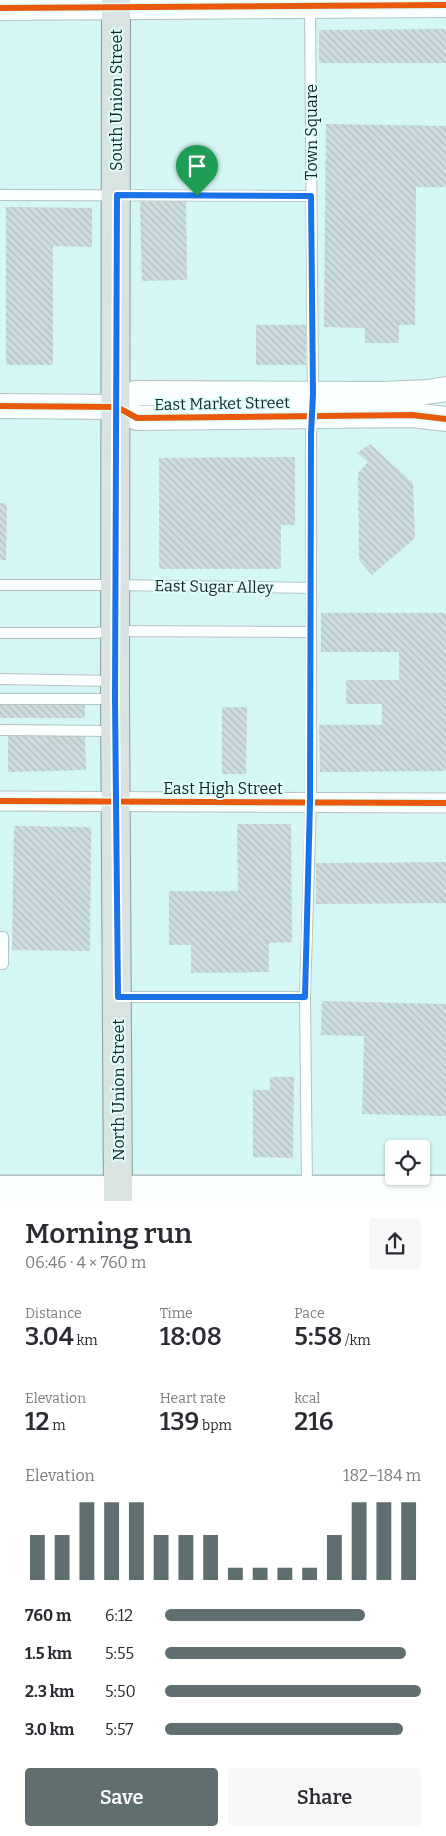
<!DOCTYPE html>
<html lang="en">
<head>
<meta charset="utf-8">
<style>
	:root { --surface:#fff; --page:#f7f7f7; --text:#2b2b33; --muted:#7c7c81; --accent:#5f6e6e }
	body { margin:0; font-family:Bitter,serif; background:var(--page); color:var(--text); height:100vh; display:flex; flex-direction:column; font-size:19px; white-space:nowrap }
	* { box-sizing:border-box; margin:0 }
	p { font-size:16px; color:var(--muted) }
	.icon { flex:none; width:28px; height:28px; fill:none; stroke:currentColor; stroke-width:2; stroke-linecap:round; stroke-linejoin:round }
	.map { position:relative; height:1201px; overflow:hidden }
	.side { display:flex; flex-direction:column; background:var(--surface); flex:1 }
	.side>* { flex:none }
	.tools { position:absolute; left:385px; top:1140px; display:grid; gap:10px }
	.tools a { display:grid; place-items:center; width:45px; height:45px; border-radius:5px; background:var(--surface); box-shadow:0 1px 4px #0004; font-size:25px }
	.pin { position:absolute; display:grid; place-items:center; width:42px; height:42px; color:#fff; margin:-51px -21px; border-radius:50% 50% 50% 0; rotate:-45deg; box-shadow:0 0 5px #0007 }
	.pin .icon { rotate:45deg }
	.round { display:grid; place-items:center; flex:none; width:52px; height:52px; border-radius:5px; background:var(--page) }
	.head { display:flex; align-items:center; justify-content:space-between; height:85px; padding:0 25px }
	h1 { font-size:28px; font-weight:600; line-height:38px }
	.figures { display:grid; grid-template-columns:repeat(3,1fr); gap:8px; height:85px; padding:5px 25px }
	.figures div { display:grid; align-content:center }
	.figures b { font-size:25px; font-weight:600 }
	.figures small { font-size:14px; font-weight:400 }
	.figures p { font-size:14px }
	.chart { height:140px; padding:10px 25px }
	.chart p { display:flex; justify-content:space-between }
	.chart svg { width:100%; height:90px; margin-top:5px; stroke:var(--accent); stroke-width:6 }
	.action { display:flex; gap:10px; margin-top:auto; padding:10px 25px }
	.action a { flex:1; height:58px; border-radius:5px; background:var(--accent); color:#fff; font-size:20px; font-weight:600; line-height:58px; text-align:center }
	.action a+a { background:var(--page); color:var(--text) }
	ul { padding:0 25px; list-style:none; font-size:16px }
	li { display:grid; grid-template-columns:80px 60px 1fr; align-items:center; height:38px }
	li i { height:12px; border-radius:6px; background:var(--accent) }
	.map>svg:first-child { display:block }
</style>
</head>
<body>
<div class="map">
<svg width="446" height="1201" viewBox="0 0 446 1201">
	<defs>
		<pattern id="building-back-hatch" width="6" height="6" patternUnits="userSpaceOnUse" patternTransform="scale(1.25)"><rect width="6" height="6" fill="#cddcde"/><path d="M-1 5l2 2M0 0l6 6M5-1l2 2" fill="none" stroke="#afbdbe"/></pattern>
	</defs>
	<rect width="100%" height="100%" fill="#e6f7f7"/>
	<path fill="#d4f6f5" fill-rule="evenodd" d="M0,0H446V1201H0ZM394,1149H421V1176H394Z"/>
	<path fill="url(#building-back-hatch)" d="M446,29V63H319V30Z
		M326,124L446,126V187H416L415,325H399V343H365V328L324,327Z
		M186,201L187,280L142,281L140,202Z
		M6,207L92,208V247L53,246V365H6Z
		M256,325H306V365H256Z
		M370,444L413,483L415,538L372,575L359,560L358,473L368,462L357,453Z
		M295,457V525H281V569H159V458Z
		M0,503L7,504L6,560H0Z
		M321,613H446V771L320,772L319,725H382V704H346V680H399V652H321Z
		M0,701H85V718H0Z
		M222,707H247L246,774H222Z
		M85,733L86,770L8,772V734Z
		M237,824H291L292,942L269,943V972L191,973V945H169V891H238Z
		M14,826L91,827L90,951L12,950Z
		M446,862V903L316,904V863Z
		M322,1001L446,1004V1116L362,1114L364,1036L321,1035Z
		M270,1077H294L293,1158L253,1157V1090H270Z"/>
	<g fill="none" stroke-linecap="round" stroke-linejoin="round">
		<g stroke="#b4c2c2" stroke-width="12">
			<path id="service" d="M310,5L313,395
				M0,195L311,196
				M0,585H116L311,588
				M0,633H95L116,631L311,632
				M0,679L114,681
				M0,699H114
				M0,730L114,731
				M0,937H3V964H0
				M118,997H305
				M307,1188L305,997L311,802V435L312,415"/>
		</g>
		<g stroke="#b4c2c2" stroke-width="21">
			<path id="minor" d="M0,801L446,803"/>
		</g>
		<g stroke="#b4c2c2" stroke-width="26">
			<path id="tertiary" d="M0,8L446,5
				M0,406L117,407L137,418L412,415L446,419
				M117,407L135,393L385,394L427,392L446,389"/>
		</g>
		<g stroke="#b4c2c2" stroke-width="29">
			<path id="secondary" d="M0,1189H446"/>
		</g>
		<g stroke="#8ba19e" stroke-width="30">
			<path id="primary" d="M116,0L115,699L118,1201"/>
		</g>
		<use href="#service" stroke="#fbfefe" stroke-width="10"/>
		<use href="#minor" stroke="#fbfefe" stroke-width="19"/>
		<use href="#tertiary" stroke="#fbfefe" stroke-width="24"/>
		<use href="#secondary" stroke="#fbfefe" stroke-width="26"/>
		<use href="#primary" stroke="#d8e3e2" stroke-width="28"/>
		<g stroke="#dffefd" stroke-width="9">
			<path id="cycleway" d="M0,8L446,5
				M0,406L117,407L137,418L412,415L446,419
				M0,801L446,803"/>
		</g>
		<use href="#cycleway" stroke="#e8590c" stroke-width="6"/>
	</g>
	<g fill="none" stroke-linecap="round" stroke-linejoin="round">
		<g stroke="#fff" stroke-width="10">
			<path id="route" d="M117,195L311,196L313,394L311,434L310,802L305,997H118L115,699Z"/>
		</g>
		<use href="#route" stroke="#1a73e8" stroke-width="6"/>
	</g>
	<g text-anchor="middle" stroke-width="4" stroke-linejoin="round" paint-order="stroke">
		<g font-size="16" fill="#162424" stroke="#dffefd">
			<text transform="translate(116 100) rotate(-90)" y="6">South Union Street</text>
			<text transform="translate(311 132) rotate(-90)" y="6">Town Square</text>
			<text transform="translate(222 403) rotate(-1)" y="6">East Market Street</text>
			<text transform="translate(214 586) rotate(1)" y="6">East Sugar Alley</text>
			<text x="223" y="794">East High Street</text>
			<text transform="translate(118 1090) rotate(-90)" y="6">North Union Street</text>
		</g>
	</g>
</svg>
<div class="tools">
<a><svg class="icon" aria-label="locate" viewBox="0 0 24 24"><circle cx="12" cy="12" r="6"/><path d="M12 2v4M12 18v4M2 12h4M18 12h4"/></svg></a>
</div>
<div class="pin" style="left:197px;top:196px;background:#1e9e55"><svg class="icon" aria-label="arrive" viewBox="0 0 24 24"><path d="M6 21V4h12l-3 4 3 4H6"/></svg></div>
</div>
<section class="side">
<div class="head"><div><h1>Morning run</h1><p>06:46 · 4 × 760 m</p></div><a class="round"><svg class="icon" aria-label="share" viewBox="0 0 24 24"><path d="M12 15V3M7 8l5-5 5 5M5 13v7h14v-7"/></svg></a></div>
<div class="figures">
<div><p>Distance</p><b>3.04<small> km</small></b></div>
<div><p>Time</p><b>18:08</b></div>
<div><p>Pace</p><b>5:58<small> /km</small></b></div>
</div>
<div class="figures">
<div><p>Elevation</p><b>12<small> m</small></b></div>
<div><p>Heart rate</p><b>139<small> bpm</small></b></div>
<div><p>kcal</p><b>216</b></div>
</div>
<div class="chart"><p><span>Elevation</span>182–184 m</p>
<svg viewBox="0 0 160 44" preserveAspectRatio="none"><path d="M5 44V22M15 44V22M25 44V6M35 44V6M45 44V6M55 44V22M65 44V22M75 44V22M85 44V38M95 44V38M105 44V38M115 44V38M125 44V22M135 44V6M145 44V6M155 44V6"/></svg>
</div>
<ul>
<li><b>760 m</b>6:12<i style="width:78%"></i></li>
<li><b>1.5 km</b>5:55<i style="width:94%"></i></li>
<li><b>2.3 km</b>5:50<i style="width:100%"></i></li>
<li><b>3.0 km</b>5:57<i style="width:93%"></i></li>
</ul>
<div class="action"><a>Save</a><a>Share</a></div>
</section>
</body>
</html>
